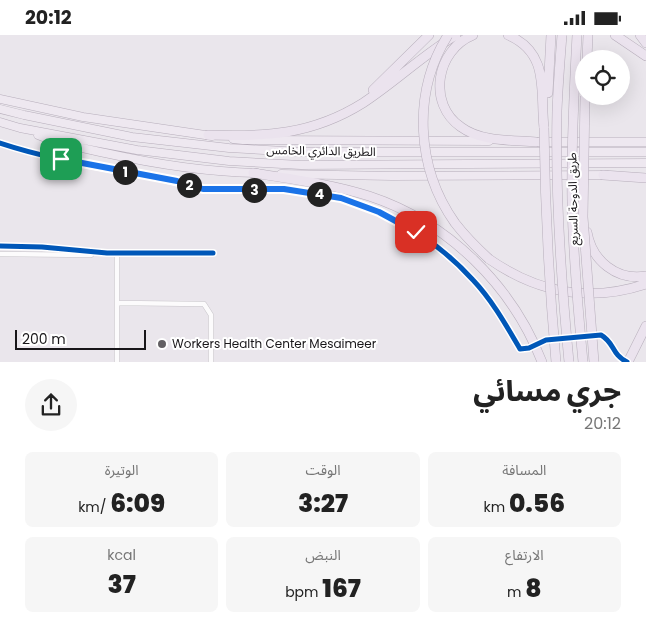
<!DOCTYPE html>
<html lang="ar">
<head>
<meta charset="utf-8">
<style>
	:root { --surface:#fff; --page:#f6f6f6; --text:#222; --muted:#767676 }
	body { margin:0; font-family:Poppins,"Noto Sans Arabic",sans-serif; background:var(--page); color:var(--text); direction:rtl; height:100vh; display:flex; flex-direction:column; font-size:19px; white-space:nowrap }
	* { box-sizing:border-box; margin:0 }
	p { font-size:16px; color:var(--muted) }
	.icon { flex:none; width:28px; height:28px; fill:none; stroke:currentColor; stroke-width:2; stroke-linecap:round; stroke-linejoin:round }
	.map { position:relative; height:327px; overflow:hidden; direction:ltr }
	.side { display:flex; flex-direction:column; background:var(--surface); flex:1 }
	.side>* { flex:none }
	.fabs { position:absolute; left:575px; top:15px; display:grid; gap:10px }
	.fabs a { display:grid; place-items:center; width:55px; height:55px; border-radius:50%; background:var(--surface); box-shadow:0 5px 20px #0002; font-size:25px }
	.scale { position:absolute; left:15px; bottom:12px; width:131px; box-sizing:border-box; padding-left:5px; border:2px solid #181619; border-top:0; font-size:14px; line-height:18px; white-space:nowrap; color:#181619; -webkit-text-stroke:4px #fff; paint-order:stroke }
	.pin { position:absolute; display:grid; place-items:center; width:42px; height:42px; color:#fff; margin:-21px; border-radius:10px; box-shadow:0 2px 8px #0006 }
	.km { position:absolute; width:25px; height:25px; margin:-12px; border-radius:50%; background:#222; color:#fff; font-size:14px; line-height:25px; text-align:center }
	.round { display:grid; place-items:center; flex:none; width:52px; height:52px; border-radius:26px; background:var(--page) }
	.head { display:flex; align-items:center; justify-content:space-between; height:85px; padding:0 25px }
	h1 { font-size:28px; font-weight:800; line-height:38px }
	.figures { display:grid; grid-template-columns:repeat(3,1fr); gap:8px; height:85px; padding:5px 25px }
	.figures div { display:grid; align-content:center; border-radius:8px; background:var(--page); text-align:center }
	.figures b { font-size:25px; font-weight:800 }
	.figures small { font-size:14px; font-weight:400 }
	.figures p { font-size:14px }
	.status { display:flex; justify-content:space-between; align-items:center; height:35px; padding:0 25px; background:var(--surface); direction:ltr }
	.status svg { height:14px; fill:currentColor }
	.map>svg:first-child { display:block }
</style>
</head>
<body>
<div class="status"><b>20:12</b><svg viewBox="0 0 49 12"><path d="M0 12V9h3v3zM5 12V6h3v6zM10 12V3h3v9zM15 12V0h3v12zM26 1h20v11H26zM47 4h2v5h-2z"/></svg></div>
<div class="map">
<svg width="646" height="327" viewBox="0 0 646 327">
	<rect width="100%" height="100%" fill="#eae6ec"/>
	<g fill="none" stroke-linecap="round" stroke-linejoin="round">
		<g stroke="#c7c4c9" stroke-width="5.5">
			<path id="minor" d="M0,211L42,212L107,218H213
				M0,219L91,220
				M117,268L204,269L211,280V327
				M117,327V218"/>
		</g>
		<g stroke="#b7aebb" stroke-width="9">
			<path id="trunk" d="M0,64L83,82L212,101
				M0,74L24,80L132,102L229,113L302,117H646
				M0,87L20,93L137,115L229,126L301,130L646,128
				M38,100C60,109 82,113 105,118C155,129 206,137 257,138
				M233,104L243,105L489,106
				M538,107H646
				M281,139L392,141L607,140"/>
		</g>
		<g stroke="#b7aebb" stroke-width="10">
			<path id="motorway" d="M473,0C436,15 427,69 461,92C481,107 512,105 536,107
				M508,0C550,18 540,56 544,93
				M615,0L646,21
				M640,0L646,8
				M587,24L588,0
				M373,55L429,0
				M548,58L551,0
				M208,100C265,102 312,100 363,68C395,47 423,20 456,0
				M253,138C292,144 331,149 369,161C448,187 512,250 542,327
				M603,140L646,143
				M587,197C592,226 617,246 646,241
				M489,224C538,258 589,268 646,249
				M628,327L646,291"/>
		</g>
		<use href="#minor" stroke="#fcfbfc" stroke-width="4.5"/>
		<use href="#trunk" stroke="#eee8f0" stroke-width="8"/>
		<use href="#motorway" stroke="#ebe3ee" stroke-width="9"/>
		<g stroke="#b7aebb" stroke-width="10" stroke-linecap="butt">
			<path id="motorway-bridge" d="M448,0C412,57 416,133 455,188C465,201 477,213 489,224
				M562,0C560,25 558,51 557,76C555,160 561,244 569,327
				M577,0C574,56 571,112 572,167C573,221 578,274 583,327
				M585,61L583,182L594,327
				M544,93C545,171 549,249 556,327"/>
		</g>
		<use href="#motorway-bridge" stroke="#ebe3ee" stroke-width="9"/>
		<g stroke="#fff" stroke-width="8">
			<path id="cycleway" d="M0,108C51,125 106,133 159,143C174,146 189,152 203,154C230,157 257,153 283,154C355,157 425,192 473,245C492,265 506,290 520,314L529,313L546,305L601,300C615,308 611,319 627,327
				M0,211L42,212L107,218H213"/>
		</g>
		<use href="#cycleway" stroke="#0057b8" stroke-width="5"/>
	</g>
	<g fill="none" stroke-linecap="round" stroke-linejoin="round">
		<g stroke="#fff" stroke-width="10">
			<path id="route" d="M61,124L177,146L203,154H284L341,163L379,177L416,197"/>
		</g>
		<use href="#route" stroke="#1a73e8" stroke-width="6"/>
	</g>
	<circle fill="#625f63" stroke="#fff" stroke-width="2" cx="162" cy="309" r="5"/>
	<g text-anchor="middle" stroke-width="4" stroke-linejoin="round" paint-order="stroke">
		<g font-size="12" fill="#181619" stroke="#fff">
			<text transform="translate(321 116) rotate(1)" y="4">الطريق الدائري الخامس</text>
			<text transform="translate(573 164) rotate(-91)" y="4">طريق الدوحة السريع</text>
		</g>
		<g font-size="12" fill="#181619" stroke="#fff" text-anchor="start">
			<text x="172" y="313">Workers Health Center Mesaimeer</text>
		</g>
	</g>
</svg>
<div class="fabs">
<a><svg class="icon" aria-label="locate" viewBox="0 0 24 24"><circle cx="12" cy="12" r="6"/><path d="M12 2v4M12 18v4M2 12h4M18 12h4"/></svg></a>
</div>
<div class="scale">200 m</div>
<div class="pin" style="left:61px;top:124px;background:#1e9e55"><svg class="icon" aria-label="arrive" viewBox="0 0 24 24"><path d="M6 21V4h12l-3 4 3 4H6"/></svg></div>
<div class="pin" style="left:416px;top:197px;background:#d93025"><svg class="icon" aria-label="check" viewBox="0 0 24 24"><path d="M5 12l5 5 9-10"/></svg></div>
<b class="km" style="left:125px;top:137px">1</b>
<b class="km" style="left:189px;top:150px">2</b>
<b class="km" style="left:254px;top:155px">3</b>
<b class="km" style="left:319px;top:159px">4</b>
</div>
<section class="side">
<div class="head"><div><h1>جري مسائي</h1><p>20:12</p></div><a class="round"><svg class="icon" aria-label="share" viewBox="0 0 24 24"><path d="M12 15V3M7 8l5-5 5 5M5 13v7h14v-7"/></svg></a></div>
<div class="figures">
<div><p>المسافة</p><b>0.56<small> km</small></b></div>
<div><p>الوقت</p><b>3:27</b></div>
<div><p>الوتيرة</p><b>6:09<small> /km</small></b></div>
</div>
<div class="figures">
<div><p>الارتفاع</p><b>8<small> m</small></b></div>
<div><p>النبض</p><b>167<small> bpm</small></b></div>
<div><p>kcal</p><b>37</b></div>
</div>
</section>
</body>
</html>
